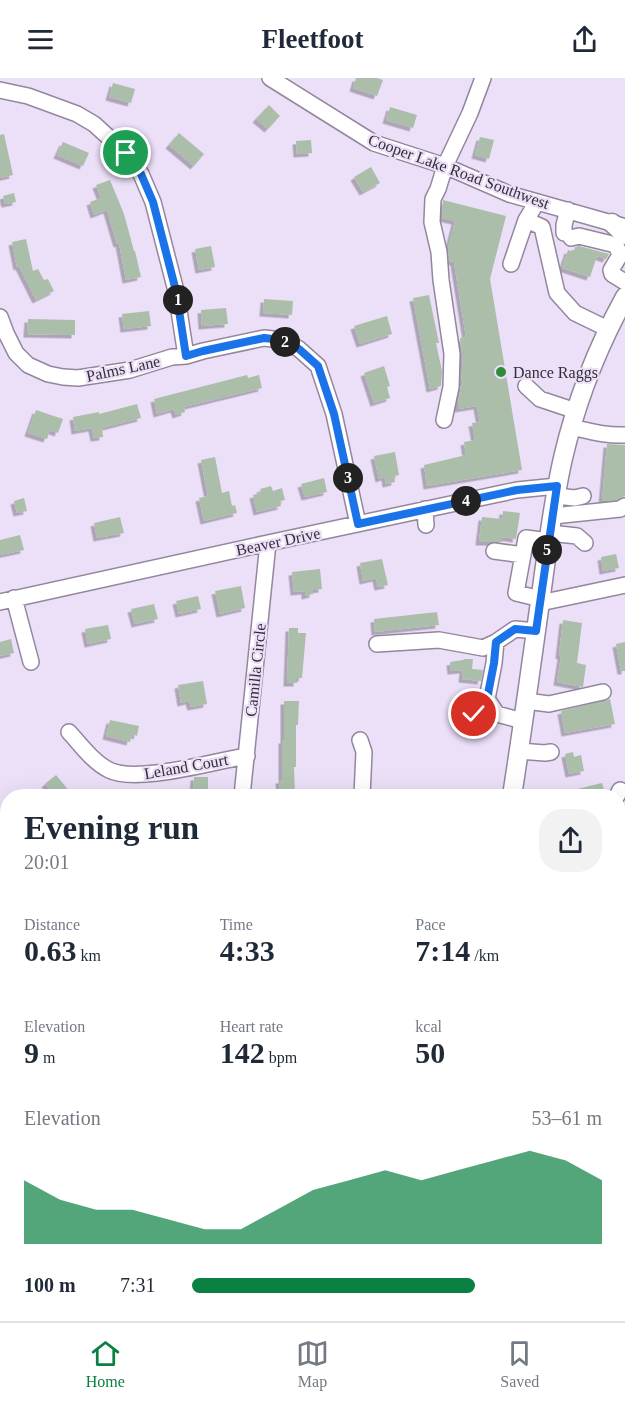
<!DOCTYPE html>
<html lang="en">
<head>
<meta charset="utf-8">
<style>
	:root { --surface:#fff; --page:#f2f2f3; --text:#1f2937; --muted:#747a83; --line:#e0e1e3; --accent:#0b8043 }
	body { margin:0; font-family:Georgia,serif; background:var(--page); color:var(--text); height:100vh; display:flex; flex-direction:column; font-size:22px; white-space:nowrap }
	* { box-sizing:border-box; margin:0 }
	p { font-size:20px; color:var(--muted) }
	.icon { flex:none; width:33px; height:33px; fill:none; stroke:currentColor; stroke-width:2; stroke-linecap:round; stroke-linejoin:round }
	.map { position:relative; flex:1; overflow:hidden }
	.details { position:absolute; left:0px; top:711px; width:626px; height:532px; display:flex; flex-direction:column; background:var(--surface); border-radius:24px 24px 0 0; box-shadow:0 6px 24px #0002 }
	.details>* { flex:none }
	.pin { position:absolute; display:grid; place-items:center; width:51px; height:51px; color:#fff; margin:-26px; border:3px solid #fff; border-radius:50%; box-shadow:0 2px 6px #0007 }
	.km { position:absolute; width:30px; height:30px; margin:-15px; border-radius:50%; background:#222; color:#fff; font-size:16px; line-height:30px; text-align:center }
	.round { display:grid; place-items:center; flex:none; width:63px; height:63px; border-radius:24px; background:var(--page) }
	.overview { display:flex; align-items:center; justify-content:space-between; height:102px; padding:0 24px }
	h1 { font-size:33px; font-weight:700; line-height:45px }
	.metrics { display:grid; grid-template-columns:repeat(3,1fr); gap:9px; height:102px; padding:6px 24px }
	.metrics div { display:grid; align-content:center }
	.metrics b { font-size:30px; font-weight:700 }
	.metrics small { font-size:16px; font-weight:400 }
	.metrics p { font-size:16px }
	.chart { height:168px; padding:12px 24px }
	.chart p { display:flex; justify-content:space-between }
	.chart svg { width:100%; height:108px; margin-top:6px; fill:var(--accent); opacity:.7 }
	ul { padding:0 24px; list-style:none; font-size:20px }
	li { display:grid; grid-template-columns:96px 72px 1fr; align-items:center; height:45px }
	li i { height:15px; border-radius:8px; background:var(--accent) }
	header { display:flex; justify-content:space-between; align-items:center; height:78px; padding:0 24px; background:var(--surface); font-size:27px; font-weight:700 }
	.menu { display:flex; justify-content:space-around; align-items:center; height:84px; border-top:2px solid var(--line); background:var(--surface); font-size:16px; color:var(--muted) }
	.menu a { display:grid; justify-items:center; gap:3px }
	.menu .selected { color:var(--accent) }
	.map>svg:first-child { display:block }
</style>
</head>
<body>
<header><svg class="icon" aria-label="menu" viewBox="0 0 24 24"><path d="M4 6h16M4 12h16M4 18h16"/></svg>Fleetfoot<svg class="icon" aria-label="share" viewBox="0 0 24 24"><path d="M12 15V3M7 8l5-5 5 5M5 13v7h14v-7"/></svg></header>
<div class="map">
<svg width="625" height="1243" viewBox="0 0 625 1243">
	<defs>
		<filter id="shadow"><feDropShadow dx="-3.5" dy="3.5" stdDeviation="0" flood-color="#0004"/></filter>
	</defs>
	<rect width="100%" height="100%" fill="#ecdff8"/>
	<path fill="#aabeaa" filter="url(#shadow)" d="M356,0H377L383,2L377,18L353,10Z
		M113,5L135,11L131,25L109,19Z
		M269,27L280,38L268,51L256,41Z
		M390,29L417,37L413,50L386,42Z
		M179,55L204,76L194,88L169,67Z
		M4,56L13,97L0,100V57Z
		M480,59L494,62L489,81L475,77Z
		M311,62L312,75L297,76L296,63Z
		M63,64L89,75L83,88L57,77Z
		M371,89L380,105L363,114L354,99Z
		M110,102L124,136L134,173H135L141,199L126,202L119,165L117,166L107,132L94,137L90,124L101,120L96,107Z
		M14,115L16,124L5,126L3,118Z
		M443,122L506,138L490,201L522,392L427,408L424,387L466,377L464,364L475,362L472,345L480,344L477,328L458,331V325L461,308L463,307L461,298V292H463L462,275L460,260L466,259L454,184L449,183L448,171L455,143L442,140Z
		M26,161L33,193L38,191L44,202L48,201L54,213L36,222L19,188L17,189L12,164Z
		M211,168L215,189L199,192L195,171Z
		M579,168L609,176L606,181L597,178L590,199L562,190L568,172L574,174L575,169Z
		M429,217L439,265H436L442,293L441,308L430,311L413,220Z
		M264,221L293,223L292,237L263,235Z
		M226,230L228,246L202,248L201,232Z
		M149,233L151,248L124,251L122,236Z
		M387,238L392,256L360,266L354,248Z
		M28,241L75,242V257L27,256Z
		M384,288L390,308L387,309L390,320L374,325L364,295Z
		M247,297L248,300L259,297L262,310L184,329L185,334L176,337L174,331L157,336L154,321Z
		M137,326L141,340L102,350L103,359L94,360L92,350L75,353L73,339L99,334V336Z
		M36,332L63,341L58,355L50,352L47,361L28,355Z
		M607,366L625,367V418L617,422L602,423Z
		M395,374L399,397L394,398L395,404L386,406L385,399L379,401L374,378Z
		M215,379L222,415L229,413L232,428L235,427L237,435L204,443L199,420L208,418L201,382Z
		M324,400L327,414L305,419L301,406Z
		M271,408L273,413L282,410L285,422L280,423L281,428L257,434L253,417L261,415L260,411Z
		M24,420L27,433L17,435L14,423Z
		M503,433L520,435L516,461L502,459V464H479L482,439L502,441Z
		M120,439L124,455L97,460L94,445Z
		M20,457L24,472L0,477V462Z
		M616,476L619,490L603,493L601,479Z
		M382,481L388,507L378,509L376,500L363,503L360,485Z
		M320,491L322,511L313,512V516L305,518V513L294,514L292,494Z
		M241,508L245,530L220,536L215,513Z
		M198,518L201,531L179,536L176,523Z
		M154,526L158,541L135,546L131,531Z
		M437,534L439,547L375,554L374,541Z
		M563,542L582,545L577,585L586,587L583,609L557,604L561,578L559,577Z
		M108,547L111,561L88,566L85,551Z
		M289,550H298V555H306L302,600H297V605H287Z
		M11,561L14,575L0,578V564Z
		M625,564V593H621L616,566Z
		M464,581H473L472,591L483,592L481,603L462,601L463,592L451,593L450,584L463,582Z
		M203,603L207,626L191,629L189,623L181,625L178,607Z
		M610,621L615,646L565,655L561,633Z
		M284,623H299L298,647H296V689H294L295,718H280L279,702H282V662H284Z
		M110,642L139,648L137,658L132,656L130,664L106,658Z
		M573,674L574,679L581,677L584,693L569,696L565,676Z
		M56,697L71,715L66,718H56L45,706Z
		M194,699H208V718H193Z
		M602,705L606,718H574L573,712Z"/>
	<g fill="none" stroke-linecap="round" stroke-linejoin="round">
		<g stroke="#93869d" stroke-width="18">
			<path id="minor" d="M270,0L374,65L445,88L509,116L622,148
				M0,12L28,18L77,36L94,46L126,75L141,96L153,124L176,213L186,278
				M526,142L542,149L557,215L575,235L608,251
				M564,155V147L568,132
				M571,160L579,158L616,167L620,177L611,192L612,196L625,204
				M511,186L526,142L537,124
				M0,239L6,255L16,275L28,287L48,296L63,299L78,300L130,292L172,279L186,278L203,273L264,260L282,262L299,271L318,288L334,336L358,446
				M526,308L540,321L576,333
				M444,342L451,309L452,276L441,202L439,174L432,144L433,121L438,111L445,88L470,35L483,0
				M571,349C589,353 606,358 625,357
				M556,418L575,420L583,418
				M425,431L426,447
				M553,438L620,431L625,428
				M550,455L577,458L585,465
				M494,473L523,477
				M14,520L31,584
				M541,521L516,515L526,460L549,463
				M0,524L268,465L517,412L557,408
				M540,525L625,507
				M377,566L439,562L483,570L496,564
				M526,623L549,626L603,614
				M474,636L480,627L487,621
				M523,643L497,636L487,621L494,585L496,564L515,551L536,553
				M69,654C81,667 93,684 109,692C137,706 214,683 247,678
				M360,662L364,674L362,718
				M519,673L545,675L551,674
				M242,718L268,465
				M617,718L620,712
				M618,810L625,812
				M618,884L625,886
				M618,942L625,944
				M618,1049L625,1048
				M0,1185L8,1184
				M128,1236L130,1243
				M268,1243L298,1236"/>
		</g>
		<g stroke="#93869d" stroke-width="21">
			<path id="major" d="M612,145L625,157
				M512,718C522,654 531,589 540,524C547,476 552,428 563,380C576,324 597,270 625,219
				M438,1243L439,1236"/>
		</g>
		<use href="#minor" stroke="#fff" stroke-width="15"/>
		<use href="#major" stroke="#fff" stroke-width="18"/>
	</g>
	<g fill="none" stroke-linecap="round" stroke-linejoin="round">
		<g stroke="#fff" stroke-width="12">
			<path id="route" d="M126,75L141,96L153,124L176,213L186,278L203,273L264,260L282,262L299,271L318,288L334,336L358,446L517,412L557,408L536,553L515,551L496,564L494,585L487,621L480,627L474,636"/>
		</g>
		<use href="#route" stroke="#1a73e8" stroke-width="8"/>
	</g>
	<circle fill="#318a3a" stroke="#ecdff8" stroke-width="2" cx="501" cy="294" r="6"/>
	<g text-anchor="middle" stroke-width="4.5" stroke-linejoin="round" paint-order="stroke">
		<g font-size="16" fill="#332e37" stroke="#ecdff8">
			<text transform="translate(459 93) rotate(20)" y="6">Cooper Lake Road Southwest</text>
			<text transform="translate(123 290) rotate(-12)" y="6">Palms Lane</text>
			<text transform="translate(278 463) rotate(-12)" y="6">Beaver Drive</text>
			<text transform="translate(255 592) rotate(-84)" y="6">Camilla Circle</text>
			<text transform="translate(186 688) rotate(-10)" y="6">Leland Court</text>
		</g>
		<g font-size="16" fill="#332e37" stroke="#ecdff8" text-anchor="start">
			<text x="513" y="300">Dance Raggs</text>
		</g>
	</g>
</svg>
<div class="pin" style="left:126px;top:75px;background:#1e9e55"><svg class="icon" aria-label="arrive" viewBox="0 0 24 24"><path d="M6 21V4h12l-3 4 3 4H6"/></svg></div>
<div class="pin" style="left:474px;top:636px;background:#d93025"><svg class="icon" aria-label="check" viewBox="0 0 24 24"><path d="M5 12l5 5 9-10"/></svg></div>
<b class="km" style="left:178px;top:222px">1</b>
<b class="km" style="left:285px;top:264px">2</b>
<b class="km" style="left:348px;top:400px">3</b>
<b class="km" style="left:466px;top:423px">4</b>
<b class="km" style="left:547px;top:472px">5</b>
<section class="details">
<div class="overview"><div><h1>Evening run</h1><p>20:01</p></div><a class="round"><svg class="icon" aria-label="share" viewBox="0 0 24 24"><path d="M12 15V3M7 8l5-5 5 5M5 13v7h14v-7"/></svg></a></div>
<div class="metrics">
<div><p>Distance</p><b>0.63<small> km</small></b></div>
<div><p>Time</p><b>4:33</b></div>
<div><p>Pace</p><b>7:14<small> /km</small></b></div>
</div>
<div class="metrics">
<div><p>Elevation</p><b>9<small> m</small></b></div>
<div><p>Heart rate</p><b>142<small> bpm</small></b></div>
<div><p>kcal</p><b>50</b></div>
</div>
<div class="chart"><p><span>Elevation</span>53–61 m</p>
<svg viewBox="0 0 160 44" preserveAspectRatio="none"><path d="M0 44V18L10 26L20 30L30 30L40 34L50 38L60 38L70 30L80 22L90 18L100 14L110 18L120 14L130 10L140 6L150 10L160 18V44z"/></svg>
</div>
<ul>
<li><b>100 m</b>7:31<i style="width:69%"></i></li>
</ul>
</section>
</div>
<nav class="menu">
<a class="selected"><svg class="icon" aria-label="home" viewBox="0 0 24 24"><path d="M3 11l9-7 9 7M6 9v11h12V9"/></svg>Home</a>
<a><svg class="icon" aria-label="map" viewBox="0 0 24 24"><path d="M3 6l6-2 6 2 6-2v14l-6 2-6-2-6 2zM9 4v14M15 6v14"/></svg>Map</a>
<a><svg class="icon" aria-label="saved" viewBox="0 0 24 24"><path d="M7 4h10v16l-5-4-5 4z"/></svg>Saved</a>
</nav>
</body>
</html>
